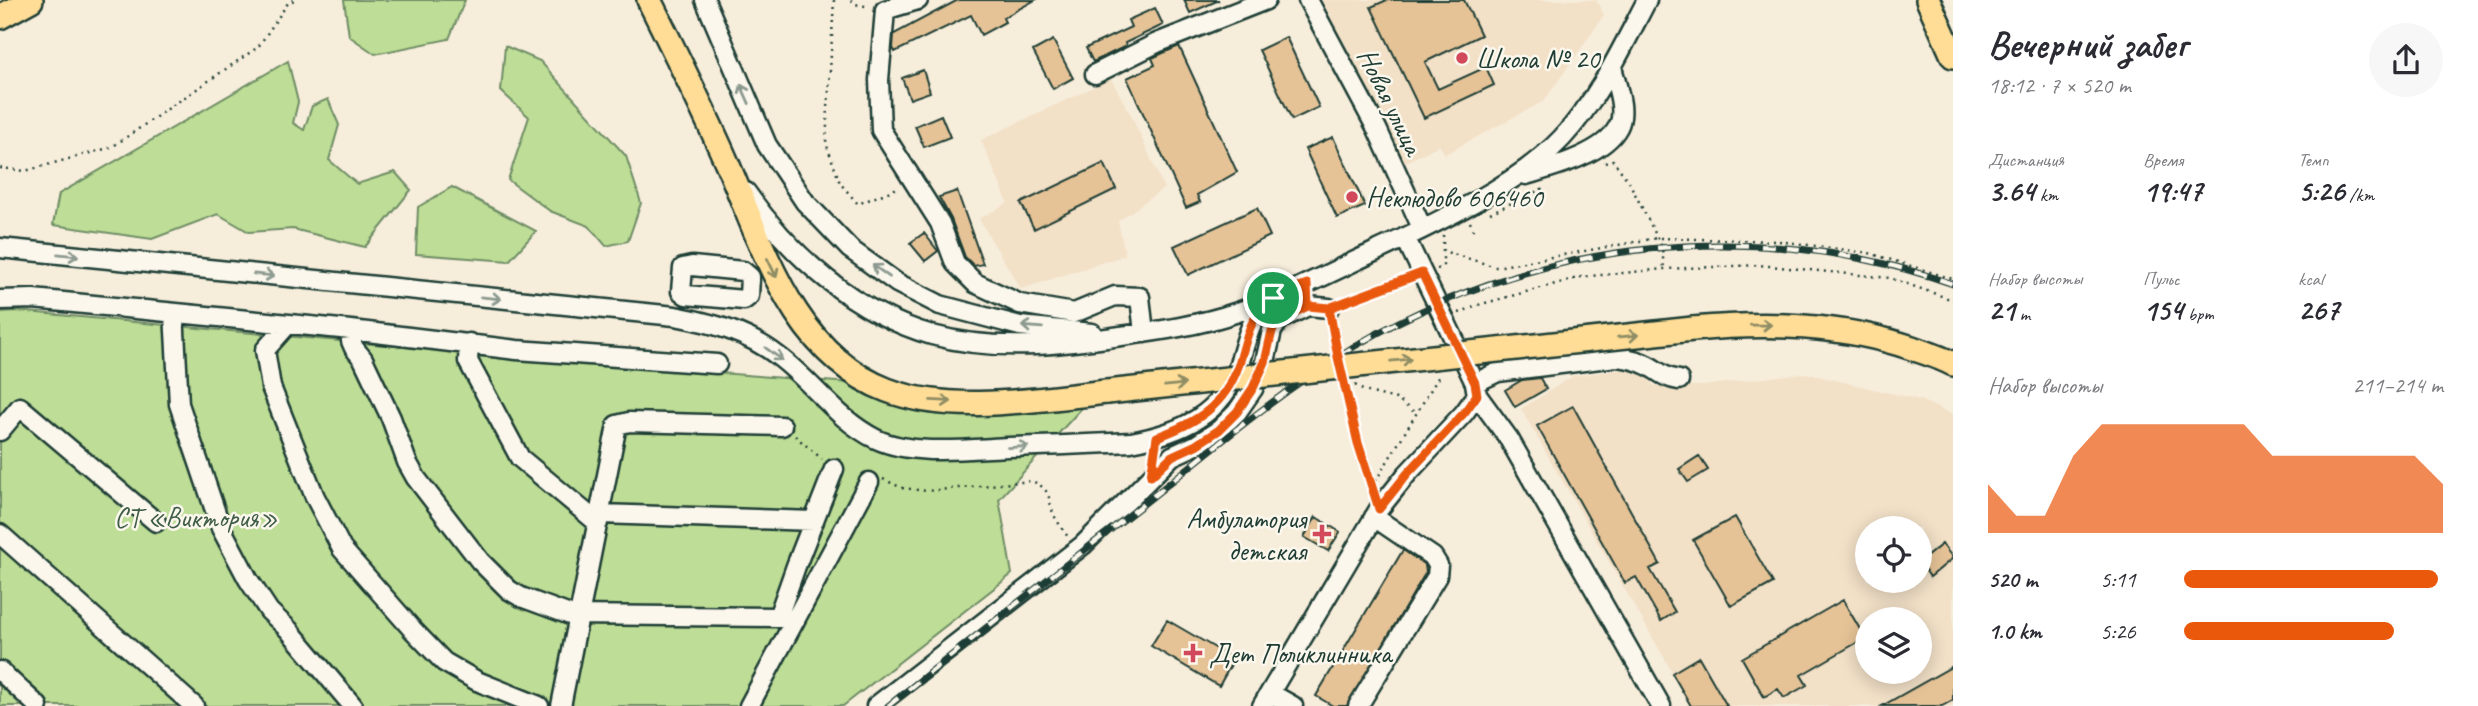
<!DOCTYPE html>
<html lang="ru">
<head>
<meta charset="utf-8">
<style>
	:root { --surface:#fff; --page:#f7f7f7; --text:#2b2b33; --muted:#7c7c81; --accent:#ea580c }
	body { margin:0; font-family:Caveat,sans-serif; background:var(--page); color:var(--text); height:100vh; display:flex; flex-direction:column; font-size:26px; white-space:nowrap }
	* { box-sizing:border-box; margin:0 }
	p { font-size:23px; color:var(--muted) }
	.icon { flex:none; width:38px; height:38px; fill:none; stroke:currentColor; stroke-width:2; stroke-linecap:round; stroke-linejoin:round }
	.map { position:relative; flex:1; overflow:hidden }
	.details { display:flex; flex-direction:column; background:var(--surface); width:525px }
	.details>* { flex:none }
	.controls { position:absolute; left:1855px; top:516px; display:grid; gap:14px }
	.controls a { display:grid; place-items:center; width:77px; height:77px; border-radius:50%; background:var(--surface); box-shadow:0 4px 18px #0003; font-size:35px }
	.pin { position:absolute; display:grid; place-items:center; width:60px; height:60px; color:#fff; margin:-30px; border:4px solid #fff; border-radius:50%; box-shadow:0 2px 7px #0007 }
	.round { display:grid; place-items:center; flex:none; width:74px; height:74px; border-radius:37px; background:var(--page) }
	.headline { display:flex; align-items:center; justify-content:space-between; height:119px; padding:0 35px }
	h1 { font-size:38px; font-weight:700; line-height:52px }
	.metrics { display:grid; grid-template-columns:repeat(3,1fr); gap:10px; height:119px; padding:7px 35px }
	.metrics div { display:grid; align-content:center }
	.metrics b { font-size:30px; font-weight:700 }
	.metrics small { font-size:19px; font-weight:400 }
	.metrics p { font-size:19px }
	.chart { height:196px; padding:14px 35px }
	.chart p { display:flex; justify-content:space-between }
	.chart svg { width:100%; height:126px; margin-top:7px; fill:var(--accent); opacity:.7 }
	ul { padding:0 35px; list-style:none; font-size:23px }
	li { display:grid; grid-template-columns:112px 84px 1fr; align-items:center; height:52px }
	li i { height:18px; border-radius:9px; background:var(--accent) }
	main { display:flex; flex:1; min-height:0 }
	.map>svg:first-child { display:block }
</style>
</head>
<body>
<main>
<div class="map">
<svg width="1953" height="706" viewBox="0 0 1953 706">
	<rect width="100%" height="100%" fill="#f7eddb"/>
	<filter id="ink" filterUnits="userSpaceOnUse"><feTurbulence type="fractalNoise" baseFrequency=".0143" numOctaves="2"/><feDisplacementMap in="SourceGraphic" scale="14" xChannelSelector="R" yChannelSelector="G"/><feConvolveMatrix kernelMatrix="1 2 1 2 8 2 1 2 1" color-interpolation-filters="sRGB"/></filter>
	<g filter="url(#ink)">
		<path fill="#f2e0c7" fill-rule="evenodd" d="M1322,0H1596L1604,15L1544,101L1445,154L1439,145L1404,163Z
			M1111,79L1131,115L1164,188L1118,221L1125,255L1021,289L979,219L1008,203L981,140Z
			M1640,367L1654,386H1703L1804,373L1920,400L1953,415V706H1692L1521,409L1573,376ZM1867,528H1920V581H1867ZM1867,620H1920V672H1867Z"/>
		<path fill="#bedd96" stroke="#6e8d65" stroke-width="2" d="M344,0H465L449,39L375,54L349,36Z
			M505,46L540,61L626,156L641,203L628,241L606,246L589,226L550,211L508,180L529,117L501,91Z
			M288,61L298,102L293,123L304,130L312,106L328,99L339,125L329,160L357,184L395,172L411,190L365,247L293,229L249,232L218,214L152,239L53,225L59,194Z
			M452,187L536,231L509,261L416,254L418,207Z
			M17,311C374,345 731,377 1090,399L999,499L1012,574L843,706H0V312Z"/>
		<path fill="#e6c397" stroke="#1f3d34" stroke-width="2" d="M958,0H1035L1003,18L1005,22L981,35L971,15L895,52L893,48L894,34Z
			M1184,0H1219L1190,13Z
			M1387,0H1464L1481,35L1425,62L1438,89L1486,67L1494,85L1424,118L1371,7Z
			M1155,8L1163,25L1125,43L1126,46L1093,62L1086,48L1131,27L1128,20Z
			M1286,37L1319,107L1292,120L1259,50Z
			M1053,40L1073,78L1053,89L1033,51Z
			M1179,46L1237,172L1197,195L1200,202L1186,208L1127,78L1155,65L1152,58Z
			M923,70L930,92L910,99L902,78Z
			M941,115L950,137L924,147L915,126Z
			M1333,137L1365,206L1337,218L1305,149Z
			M1104,163L1116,189L1034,229L1021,203Z
			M957,191L983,264L974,266L965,257L951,219L939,197Z
			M1257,208L1270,236L1188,275L1174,246Z
			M924,233L938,251L925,261L910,243Z
			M1540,378L1546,389L1515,407L1505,390L1522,380Z
			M1573,406L1660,564L1650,569L1675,612L1661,621L1636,577L1625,583L1537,426Z
			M1699,456L1708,470L1688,482L1679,469Z
			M1316,517L1340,532L1328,551L1304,537Z
			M1735,517L1773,583L1731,606L1693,540Z
			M1942,544L1953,558L1930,577L1920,562Z
			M1403,550L1425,565L1426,572L1347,706H1333L1316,696Z
			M1843,600L1865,638L1801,675L1807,685L1784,698L1778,689L1764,697L1742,658Z
			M1167,620L1234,659L1219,686L1151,646Z
			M1699,657L1727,706H1691L1672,673Z
			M1953,666V700L1942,706H1882Z"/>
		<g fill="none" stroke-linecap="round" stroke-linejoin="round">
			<g stroke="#1f3d34" stroke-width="23">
				<path id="minor" d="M705,0L767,145L805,202L850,249L897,283L940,305L1020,326L1092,333
					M918,0L885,10L879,80L881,130L940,223L955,263L975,283L1020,304L1074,313L1115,296L1140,297L1144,333
					M1308,0L1377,129L1422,228
					M1095,74L1157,43L1266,0
					M1526,175C1553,167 1604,154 1618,127C1627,111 1616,84 1612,67
					M746,192C791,256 855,313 932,335C994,352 1058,345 1121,336C1160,331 1200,325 1238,312C1284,296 1328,274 1372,253C1432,225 1517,186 1562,138C1599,98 1622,48 1647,0
					M0,248L675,316C712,323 747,332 778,356C812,381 837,420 876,439C912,456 968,449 1008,447C1049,446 1090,444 1131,442C1180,433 1223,415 1239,364C1249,332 1248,322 1273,298
					M692,266L743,271L750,277L749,296L744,300L686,295L681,291L683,268Z
					M0,300L33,299L351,330L517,350L717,364
					M174,313L179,404L221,528L248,579L269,611L288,629L353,706
					M288,324L265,350L271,387L315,497L342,549L413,630L444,662L477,681L539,706
					M351,330V341L354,348L363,359L391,418L407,462L416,478L480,561L509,590L521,597L570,615L778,617L793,622
					M469,343L468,361L520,458L598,523
					M1475,383L1498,372L1616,357C1627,358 1638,360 1649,366C1661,373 1665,378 1679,380
					M1477,395L1509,439L1661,706
					M0,431L20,407L156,522
					M600,514L814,521
					M0,534L194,706
					M778,617L796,566L834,469
					M0,671L38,706
					M1270,693L1293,706
					M561,706L617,425L629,422L782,426
					M749,706L869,482
					M876,706L1083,545L1172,456L1196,445L1219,430L1237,412L1253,389L1265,362L1272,331L1279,320L1308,306L1329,308
					M1262,706L1379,509L1407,474L1464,413L1477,395L1475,383L1405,237
					M1358,706L1437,576L1438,565L1433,557L1374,517"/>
			</g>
			<g stroke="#1f3d34" stroke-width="28">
				<path id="major" d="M649,0C676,54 703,108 727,163C763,246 793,354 887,390C952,415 1039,399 1107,392
					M1928,0L1953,56
					M0,17L31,0
					M1693,329C1768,322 1841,324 1912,348C1926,353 1940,357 1953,364"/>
			</g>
			<path stroke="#1f3d34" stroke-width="2.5" stroke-dasharray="2 5" stroke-linecap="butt" d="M834,0L826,143L840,183L858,204L900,187
				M851,0L855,4L870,7
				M1605,163L1613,160L1629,182L1662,247L1664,269
				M0,168L25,171L112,147L258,47L288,3L294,0
				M1490,213L1544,188
				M1470,222L1474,233
				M1443,235V251L1496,267L1657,238L1779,241L1869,253L1953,279
				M1437,269L1443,267V252
				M1345,302L1407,279
				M1459,313L1478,305L1581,277L1664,269L1759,265L1890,278L1953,300
				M1331,322L1336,350
				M1345,384L1358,443L1374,492
				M1355,385L1364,391L1396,399L1417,414
				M795,436L822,459
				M883,479L902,488L927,491L1032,481C1054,490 1047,502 1055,517C1059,524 1063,530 1068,537
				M1372,487L1439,376"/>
			<use href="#minor" stroke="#fbf7ec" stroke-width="18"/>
			<use href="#major" stroke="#ffdd96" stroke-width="23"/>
			<g stroke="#1f3d34" stroke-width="7">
				<path id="rail" d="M888,706C972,639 1056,572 1141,506C1210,451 1279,392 1355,346C1536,239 1755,215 1953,284"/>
			</g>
			<use href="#rail" stroke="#fbf7ec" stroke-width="4.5" stroke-dasharray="13" stroke-linecap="butt"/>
			<g stroke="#1f3d34" stroke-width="28" stroke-linecap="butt">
				<path id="major-bridge" d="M1107,392L1693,329"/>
			</g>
			<use href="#major-bridge" stroke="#ffdd96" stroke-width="23"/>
		</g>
		<defs><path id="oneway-shaft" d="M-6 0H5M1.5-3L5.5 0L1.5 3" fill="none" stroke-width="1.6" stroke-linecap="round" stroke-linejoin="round" transform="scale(1.75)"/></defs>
		<g stroke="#8d9a90">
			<use href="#oneway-shaft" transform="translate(745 94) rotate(-114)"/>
			<use href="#oneway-shaft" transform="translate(68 255) rotate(6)"/>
			<use href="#oneway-shaft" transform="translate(881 271) rotate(-144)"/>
			<use href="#oneway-shaft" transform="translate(264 275) rotate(6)"/>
			<use href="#oneway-shaft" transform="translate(491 298) rotate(6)"/>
			<use href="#oneway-shaft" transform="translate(1032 327) rotate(-175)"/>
			<use href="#oneway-shaft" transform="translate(774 354) rotate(36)"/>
			<use href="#oneway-shaft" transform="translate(1018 447) rotate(-3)"/>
		</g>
		<g stroke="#8f8d65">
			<use href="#oneway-shaft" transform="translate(772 268) rotate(64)"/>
			<use href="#oneway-shaft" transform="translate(1761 325) rotate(-1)"/>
			<use href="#oneway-shaft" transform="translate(1628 336) rotate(-6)"/>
			<use href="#oneway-shaft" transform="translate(1401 360) rotate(-6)"/>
			<use href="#oneway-shaft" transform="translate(1175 385) rotate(-6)"/>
			<use href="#oneway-shaft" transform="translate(941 401) rotate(3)"/>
		</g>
	</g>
	<g fill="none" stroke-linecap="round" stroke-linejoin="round" filter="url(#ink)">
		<g stroke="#fff" stroke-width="14">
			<path id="route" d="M1273,298C1247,322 1249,332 1239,364C1225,406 1196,423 1157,437L1151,476L1172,456L1196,445L1219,430L1237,412L1253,388L1265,362L1272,331L1279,320L1308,306L1329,308L1422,273L1475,383L1477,395L1464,413L1407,474L1379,509L1358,443L1338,357L1329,308L1308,306L1307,284L1273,298"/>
		</g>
		<use href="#route" stroke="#ea580c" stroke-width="9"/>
	</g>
	<g fill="#d1495b" stroke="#fbf7ec" stroke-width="2.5">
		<circle cx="1462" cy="58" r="7"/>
		<circle cx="1352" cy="197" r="7"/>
		<path d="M1318.5 523.5h7v7h7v7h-7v7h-7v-7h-7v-7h7z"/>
		<path d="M1189.5 642.5h7v7h7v7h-7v7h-7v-7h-7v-7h7z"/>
	</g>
	<g text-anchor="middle" stroke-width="5" stroke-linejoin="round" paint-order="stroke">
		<g font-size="28" fill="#1f3d34" stroke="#fbf7ec" text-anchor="start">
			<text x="1476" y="68">Школа № 20</text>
			<text x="1366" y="207">Неклюдово 606460</text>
			<text x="1306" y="528" text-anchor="end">Амбулатория<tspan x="1306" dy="32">детская</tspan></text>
			<text x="1209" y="663">Дет Поликлинника</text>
		</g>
		<g font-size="28" fill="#1f3d34" stroke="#fbf7ec">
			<text transform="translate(1391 101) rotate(64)" y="10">Новая улица</text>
		</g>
		<g font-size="28" fill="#3f5d48" stroke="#fbf7ec">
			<text x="196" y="527">СТ «Виктория»</text>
		</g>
	</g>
</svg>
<div class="controls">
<a><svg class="icon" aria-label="locate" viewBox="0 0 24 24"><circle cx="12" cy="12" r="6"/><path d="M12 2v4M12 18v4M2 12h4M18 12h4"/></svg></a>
<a><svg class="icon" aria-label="layers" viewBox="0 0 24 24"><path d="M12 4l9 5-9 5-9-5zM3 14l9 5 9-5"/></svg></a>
</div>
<div class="pin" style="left:1273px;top:298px;background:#1e9e55"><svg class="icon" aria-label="arrive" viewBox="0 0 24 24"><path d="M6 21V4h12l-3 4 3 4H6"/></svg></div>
</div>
<section class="details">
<div class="headline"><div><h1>Вечерний забег</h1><p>18:12 · 7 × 520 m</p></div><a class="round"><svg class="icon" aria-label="share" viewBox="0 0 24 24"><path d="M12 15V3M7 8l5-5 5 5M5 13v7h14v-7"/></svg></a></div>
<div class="metrics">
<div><p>Дистанция</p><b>3.64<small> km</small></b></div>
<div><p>Время</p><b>19:47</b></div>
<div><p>Темп</p><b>5:26<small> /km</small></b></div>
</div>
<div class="metrics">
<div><p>Набор высоты</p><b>21<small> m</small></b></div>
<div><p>Пульс</p><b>154<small> bpm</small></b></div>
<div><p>kcal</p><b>267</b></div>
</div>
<div class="chart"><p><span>Набор высоты</span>211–214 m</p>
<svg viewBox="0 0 160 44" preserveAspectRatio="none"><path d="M0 44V27L10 38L20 38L30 17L40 6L50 6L60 6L70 6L80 6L90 6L100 17L110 17L120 17L130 17L140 17L150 17L160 27V44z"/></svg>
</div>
<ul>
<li><b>520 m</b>5:11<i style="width:98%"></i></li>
<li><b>1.0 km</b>5:26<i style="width:81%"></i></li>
</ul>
</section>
</main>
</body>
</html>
